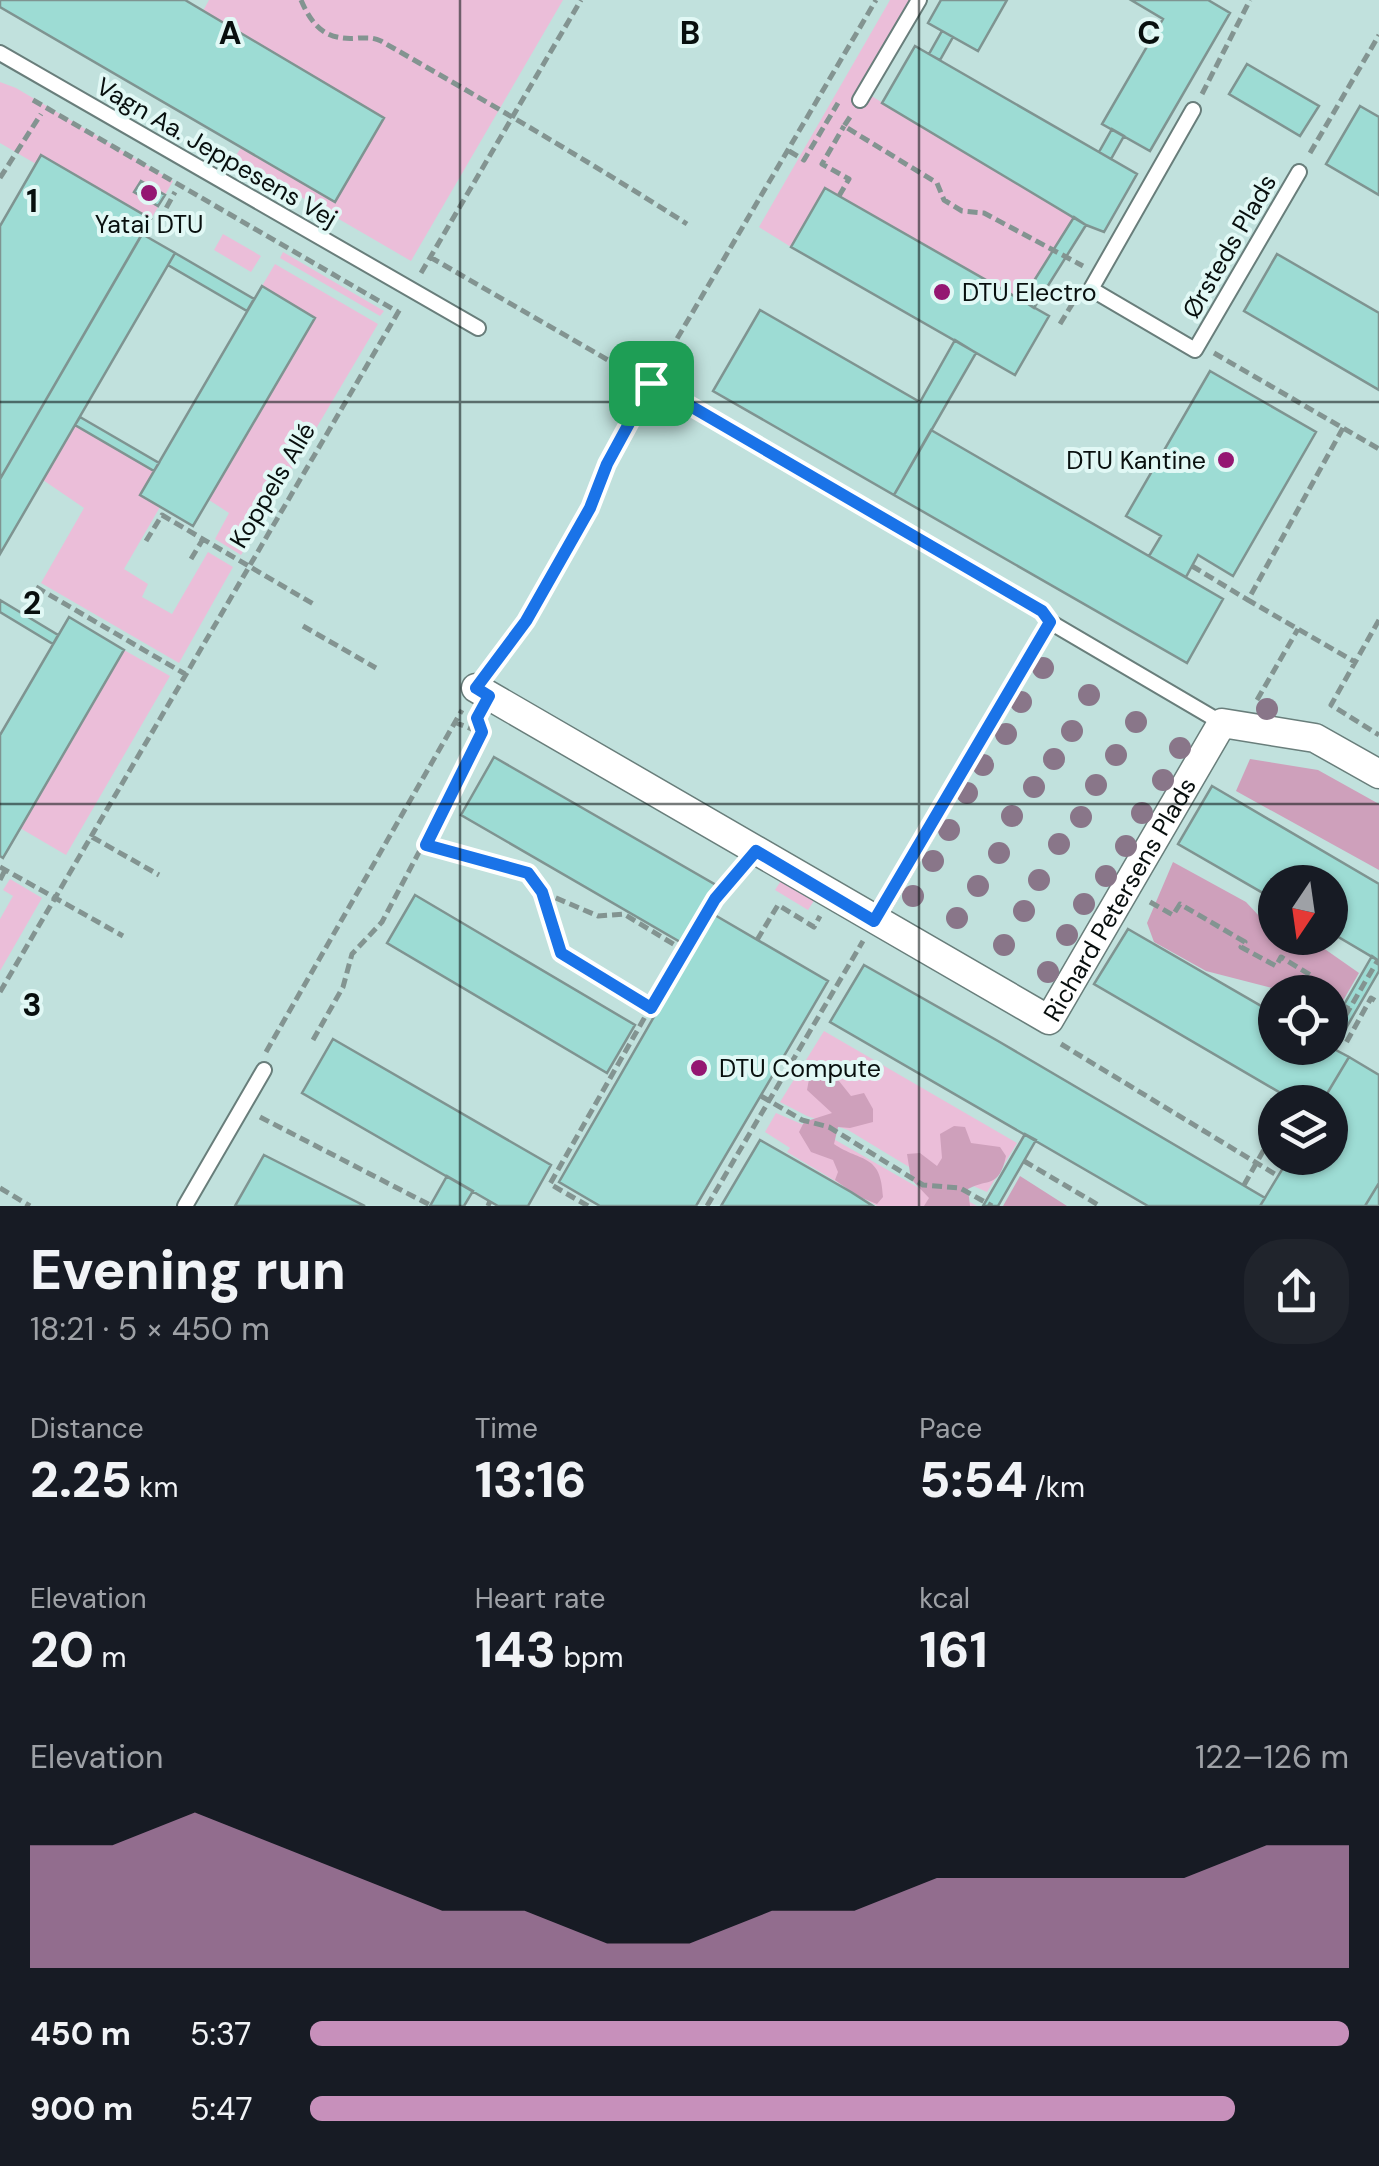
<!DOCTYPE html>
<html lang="en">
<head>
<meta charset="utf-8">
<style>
	:root { --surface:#171b24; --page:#20242c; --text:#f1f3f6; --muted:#9ea1a6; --accent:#c790bb }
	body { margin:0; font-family:"DM Sans",sans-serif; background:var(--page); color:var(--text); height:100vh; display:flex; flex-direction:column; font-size:38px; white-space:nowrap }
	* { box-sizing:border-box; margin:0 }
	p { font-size:32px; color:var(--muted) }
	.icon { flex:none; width:55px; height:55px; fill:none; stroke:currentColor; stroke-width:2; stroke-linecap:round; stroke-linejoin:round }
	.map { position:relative; height:1206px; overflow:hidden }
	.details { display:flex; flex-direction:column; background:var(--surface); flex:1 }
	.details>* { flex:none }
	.needle { width:65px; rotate:193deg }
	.buttons { position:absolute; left:1258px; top:865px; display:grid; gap:20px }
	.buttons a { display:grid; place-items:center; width:90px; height:90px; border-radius:50%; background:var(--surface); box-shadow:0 2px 8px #0004; font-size:50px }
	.pin { position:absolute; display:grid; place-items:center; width:85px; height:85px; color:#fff; margin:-42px; border-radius:20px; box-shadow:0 5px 15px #0006 }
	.round { display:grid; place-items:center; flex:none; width:105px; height:105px; border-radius:40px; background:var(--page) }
	.summary { display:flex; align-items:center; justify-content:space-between; height:170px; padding:0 30px }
	h1 { font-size:55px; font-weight:800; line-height:75px }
	.stats { display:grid; grid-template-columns:repeat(3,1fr); gap:15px; height:170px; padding:10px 30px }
	.stats div { display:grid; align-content:center }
	.stats b { font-size:50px; font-weight:800 }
	.stats small { font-size:28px; font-weight:400 }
	.stats p { font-size:28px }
	.chart { height:280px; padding:20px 30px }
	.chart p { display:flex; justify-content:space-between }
	.chart svg { width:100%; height:180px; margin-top:10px; fill:var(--accent); opacity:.7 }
	ul { padding:0 30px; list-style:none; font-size:32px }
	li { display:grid; grid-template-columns:160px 120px 1fr; align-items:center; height:75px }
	li i { height:25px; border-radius:12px; background:var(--accent) }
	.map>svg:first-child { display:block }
</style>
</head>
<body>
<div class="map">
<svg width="1379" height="1206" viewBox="0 0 1379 1206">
	<rect width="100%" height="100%" fill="#d4ebe8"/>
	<path fill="#c1e1dd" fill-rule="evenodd" d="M0,0H1379V1206H0ZM1275,882H1330V938H1275ZM1275,992H1330V1048H1275ZM1275,1102H1330V1158H1275Z"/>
	<path fill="#ebbed9" d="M209,0H563L411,261L234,158L241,148L335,202L384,118L203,11Z
		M890,0H910L858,88L1074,217L1022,300L826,188L791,247L759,227Z
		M0,82L16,88L173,181L151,219L42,155L36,164L0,143Z
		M223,234L261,256L251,272L214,250Z
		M283,252L384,311L380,316L280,258Z
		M275,264L378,324L241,555L215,539L229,513L209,500L315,318L262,286Z
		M75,425L154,471L140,495L160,507L124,569L148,584L142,597L172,614L208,552L233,567L179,663L41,583L84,508L43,480Z
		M124,650L170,676L66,855L20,828Z
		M10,879L42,898L0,971V919L13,896L3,890Z
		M782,879L815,899L808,910L775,890Z
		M824,1031L1017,1143L987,1192L964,1182L919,1173L848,1130L807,1116L780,1102Z
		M776,1113L825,1134L926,1192L956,1194L977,1206H877L787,1152L790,1148L765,1132Z"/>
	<path fill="#cea0bb" d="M1250,759L1318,770L1379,804V870L1236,791Z
		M1173,862L1246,902L1275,933V938H1309L1359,973L1333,1018L1330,1017V992H1277L1272,988L1206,971L1154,942L1147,923Z
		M831,1071L851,1096L864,1093L873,1109V1122L850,1128L838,1127L834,1144C862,1163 881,1153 883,1197L877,1204L857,1196L835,1180L838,1172L833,1160L811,1152L799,1132L804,1122L832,1113L807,1090L810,1074Z
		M954,1126L965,1127L971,1143L1000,1147L1006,1156C999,1189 988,1178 968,1189L970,1206H924L929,1198L911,1179L907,1154L920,1153L937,1166L942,1158L940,1134Z
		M1020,1176L1067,1206H1003Z"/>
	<path fill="#9ddcd4" stroke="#7f9491" stroke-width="2.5" d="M0,0H185L384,118L335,202L0,7Z
		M941,0H1007L978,51L928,23Z
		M1131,0H1208L1230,13L1150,151L1102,124L1163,19Z
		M942,31L953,37L940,60L929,54Z
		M915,46L1137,174L1104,232L1086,225L882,103Z
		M1247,64L1319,106L1300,136L1229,94Z
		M1360,106L1379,117V195L1326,164Z
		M1112,129L1124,136L1111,159L1099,152Z
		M41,155L151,219L0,479V226Z
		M141,181L165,195L158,206L134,192Z
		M825,188L1049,316L1015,375L791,247Z
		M1074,217L1086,225L1034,308L1022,300Z
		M142,234L175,253L0,554V479Z
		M175,253L254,299L247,311L168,265Z
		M1277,254L1379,313V390L1244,311Z
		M262,286L315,318L193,526L140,495Z
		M760,310L920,402L955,340L976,353L894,495L713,391Z
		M1210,371L1316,432L1233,576L1198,555L1186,577L1149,556L1161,536L1126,516Z
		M80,417L159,463L154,471L75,425Z
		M931,430L1223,599L1187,663L894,495Z
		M0,600L58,635L53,644L0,612Z
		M69,617L124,650L3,858L0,856V735Z
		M494,757L716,885L682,943L461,815Z
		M1212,786L1379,884V961L1330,932V882H1275V900L1178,844Z
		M415,895L635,1025L607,1073L387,943Z
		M713,914L828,981L696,1206H600L559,1182Z
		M1128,929L1275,1014V1048L1330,1047L1349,1057L1322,1102H1296L1094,984Z
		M1372,956L1379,961V971L1334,1049L1330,1047V1029Z
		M864,965L998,1041L1265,1198L1260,1206H1148L830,1022Z
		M333,1039L551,1165L528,1206H498L302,1093Z
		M1349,1057L1379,1075V1183L1365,1206H1260L1289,1158H1330V1102H1322Z
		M1025,1134L1036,1140L998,1206H983Z
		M760,1140L851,1192L873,1206H721Z
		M264,1155L365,1206H235Z
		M447,1176L473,1191L464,1206H430Z
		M1379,1183V1206H1365Z"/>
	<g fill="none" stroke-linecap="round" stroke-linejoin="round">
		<g stroke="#697e7b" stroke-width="18">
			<path id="service" d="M0,53L478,328
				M860,100L919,0
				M1193,110L1091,289L1195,350L1299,172
				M875,921L1050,622L1222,723
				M185,1206L264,1070"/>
		</g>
		<g stroke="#697e7b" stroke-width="31">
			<g id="minor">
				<path id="s1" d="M476,688L1049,1020L1222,723L1315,738L1379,774"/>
			</g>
		</g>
		<path stroke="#839491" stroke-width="5" stroke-dasharray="10 5" stroke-linecap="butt" d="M301,0C313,28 327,41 359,38C368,38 372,37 381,41C484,100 587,160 687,224
			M1202,94L1250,0
			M33,100L398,312
			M850,117L844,126L937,183L944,200L962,211L984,213L1083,266
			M789,151L804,160L838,103
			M1310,153L1379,35
			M0,178L41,114
			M839,196L849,179L822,164L844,126
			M159,221L175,192
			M430,257L1038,609
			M421,273L581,0
			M1060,324L1074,301
			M1214,353L1379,449
			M1343,428L1248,600L1355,662
			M146,541L162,515L315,605
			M191,559L203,539
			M1192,566L1248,600
			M36,587L185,674
			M1379,620L1331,705L1379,735
			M303,626L376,668
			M493,664L526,621L590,508L607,464L651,383L876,0
			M1257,700L1298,629
			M454,722L482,733
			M92,837L159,875
			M426,845L528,873L542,892L561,953L651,1008
			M0,867L123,936
			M0,880L5,870
			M542,892L598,916L624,914L683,950
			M1150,902L1173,915L1180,904L1245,942L1241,947L1276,966L1281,957L1312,976L1307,985L1320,992
			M757,940L778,905L814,927L820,916
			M0,992L400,309
			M1330,998L1349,1009
			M1334,1036L1346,1043L1371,998L1379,1003
			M313,1040L343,987L352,954L382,922L482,733L478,720
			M1330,1042L1378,960
			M1061,1044L1278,1176
			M266,1052L462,710
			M761,1096L802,1120L829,1127L923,1185L960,1188L992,1206
			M1291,1102L1292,1100
			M260,1117L430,1205
			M1024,1161L1100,1206
			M1244,1185L1275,1130
			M0,1188L30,1206
			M488,1206L490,1201
			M588,1206L550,1184L683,950L715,899L738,873
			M707,1206L863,941"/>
		<use href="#service" stroke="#fff" stroke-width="14"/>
		<use href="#minor" stroke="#fff" stroke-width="28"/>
	</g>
	<g fill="#897689">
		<circle cx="1043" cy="668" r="11"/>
		<circle cx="1089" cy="695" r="11"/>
		<circle cx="1021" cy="702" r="11"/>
		<circle cx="1267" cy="709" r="11"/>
		<circle cx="1136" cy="722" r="11"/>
		<circle cx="1072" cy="731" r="11"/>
		<circle cx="1006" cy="734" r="11"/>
		<circle cx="1180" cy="748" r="11"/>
		<circle cx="1116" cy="755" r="11"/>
		<circle cx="1054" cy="759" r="11"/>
		<circle cx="983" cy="765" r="11"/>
		<circle cx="1163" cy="780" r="11"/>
		<circle cx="1096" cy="785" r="11"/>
		<circle cx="1034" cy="787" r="11"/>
		<circle cx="967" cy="793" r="11"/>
		<circle cx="1142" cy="813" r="11"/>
		<circle cx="1012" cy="816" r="11"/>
		<circle cx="1081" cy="817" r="11"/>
		<circle cx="949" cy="830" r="11"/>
		<circle cx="1059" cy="844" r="11"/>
		<circle cx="1126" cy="846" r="11"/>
		<circle cx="999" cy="853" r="11"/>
		<circle cx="933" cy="861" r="11"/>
		<circle cx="1106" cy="876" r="11"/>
		<circle cx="1039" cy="880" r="11"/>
		<circle cx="978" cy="886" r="11"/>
		<circle cx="913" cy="896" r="11"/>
		<circle cx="1084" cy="904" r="11"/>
		<circle cx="1024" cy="911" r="11"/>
		<circle cx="957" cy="918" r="11"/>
		<circle cx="1067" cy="935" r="11"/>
		<circle cx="1004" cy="945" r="11"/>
		<circle cx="1048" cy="972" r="11"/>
	</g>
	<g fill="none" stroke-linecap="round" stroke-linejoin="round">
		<g stroke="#fff" stroke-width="20">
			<path id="route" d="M651,383L1042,611L1050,622L874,921L756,851L715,899L651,1008L561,953L542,892L528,873L426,845L482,732L477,718L489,696L476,688L526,621L590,508L607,464Z"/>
		</g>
		<use href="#route" stroke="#1a73e8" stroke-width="12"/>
	</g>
	<path fill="none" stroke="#080f0e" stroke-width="2.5" stroke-opacity="0.55" d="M460,0V1206M919,0V1206M0,402H1379M0,804H1379"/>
	<g fill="#941772" stroke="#e1f8f5" stroke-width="4">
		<circle cx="149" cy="193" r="10"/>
		<circle cx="942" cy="292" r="10"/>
		<circle cx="1226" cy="460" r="10"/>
		<circle cx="699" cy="1068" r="10"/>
	</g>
	<g text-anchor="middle" stroke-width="8" stroke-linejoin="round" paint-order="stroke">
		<g font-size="25" fill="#080f0e" stroke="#e1f8f5">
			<text transform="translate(217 152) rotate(30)" y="9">Vagn Aa. Jeppesens Vej</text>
			<text transform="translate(1229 246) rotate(-60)" y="9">Ørsteds Plads</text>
			<text transform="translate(272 485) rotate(-59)" y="9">Koppels Allé</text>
			<text dy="9" stroke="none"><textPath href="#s1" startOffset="802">Richard Petersens Plads</textPath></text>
		</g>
		<g font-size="25" fill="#080f0e" stroke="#e1f8f5" text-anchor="start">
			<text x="149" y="233" text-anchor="middle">Yatai DTU</text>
			<text x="962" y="301">DTU Electro</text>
			<text x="1206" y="469" text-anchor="end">DTU Kantine</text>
			<text x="719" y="1077">DTU Compute</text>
		</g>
	</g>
	<g font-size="32" text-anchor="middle" font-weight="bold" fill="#080f0e" stroke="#e1f8f5" stroke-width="8" stroke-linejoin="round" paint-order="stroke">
		<text x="230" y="44">A</text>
		<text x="690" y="44">B</text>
		<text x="1149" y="44">C</text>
		<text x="32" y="212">1</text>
		<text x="32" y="614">2</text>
		<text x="32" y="1016">3</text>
	</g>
</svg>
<div class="buttons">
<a><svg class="needle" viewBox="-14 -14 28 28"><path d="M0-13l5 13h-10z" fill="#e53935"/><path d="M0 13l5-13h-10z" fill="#9ea1a6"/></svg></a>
<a><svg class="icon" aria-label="locate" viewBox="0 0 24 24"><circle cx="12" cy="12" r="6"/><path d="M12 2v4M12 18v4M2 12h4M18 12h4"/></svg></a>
<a><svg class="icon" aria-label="layers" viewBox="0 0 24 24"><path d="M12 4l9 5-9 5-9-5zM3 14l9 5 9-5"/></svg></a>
</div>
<div class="pin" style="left:651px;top:383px;background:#1e9e55"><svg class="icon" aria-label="arrive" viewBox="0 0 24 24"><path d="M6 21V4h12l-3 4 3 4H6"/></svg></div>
</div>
<section class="details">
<div class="summary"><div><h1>Evening run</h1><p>18:21 · 5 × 450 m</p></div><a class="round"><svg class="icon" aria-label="share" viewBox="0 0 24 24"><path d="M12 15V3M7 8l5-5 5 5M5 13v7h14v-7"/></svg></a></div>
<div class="stats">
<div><p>Distance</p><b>2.25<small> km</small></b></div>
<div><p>Time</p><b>13:16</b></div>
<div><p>Pace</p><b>5:54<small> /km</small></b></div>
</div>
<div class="stats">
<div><p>Elevation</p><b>20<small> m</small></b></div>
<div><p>Heart rate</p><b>143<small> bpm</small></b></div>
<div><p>kcal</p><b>161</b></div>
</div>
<div class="chart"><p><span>Elevation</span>122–126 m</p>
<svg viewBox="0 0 160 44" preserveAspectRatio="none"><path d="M0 44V14L10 14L20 6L30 14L40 22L50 30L60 30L70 38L80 38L90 30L100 30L110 22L120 22L130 22L140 22L150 14L160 14V44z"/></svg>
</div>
<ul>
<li><b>450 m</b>5:37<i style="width:100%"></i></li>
<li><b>900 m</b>5:47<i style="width:89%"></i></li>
</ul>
</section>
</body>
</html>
